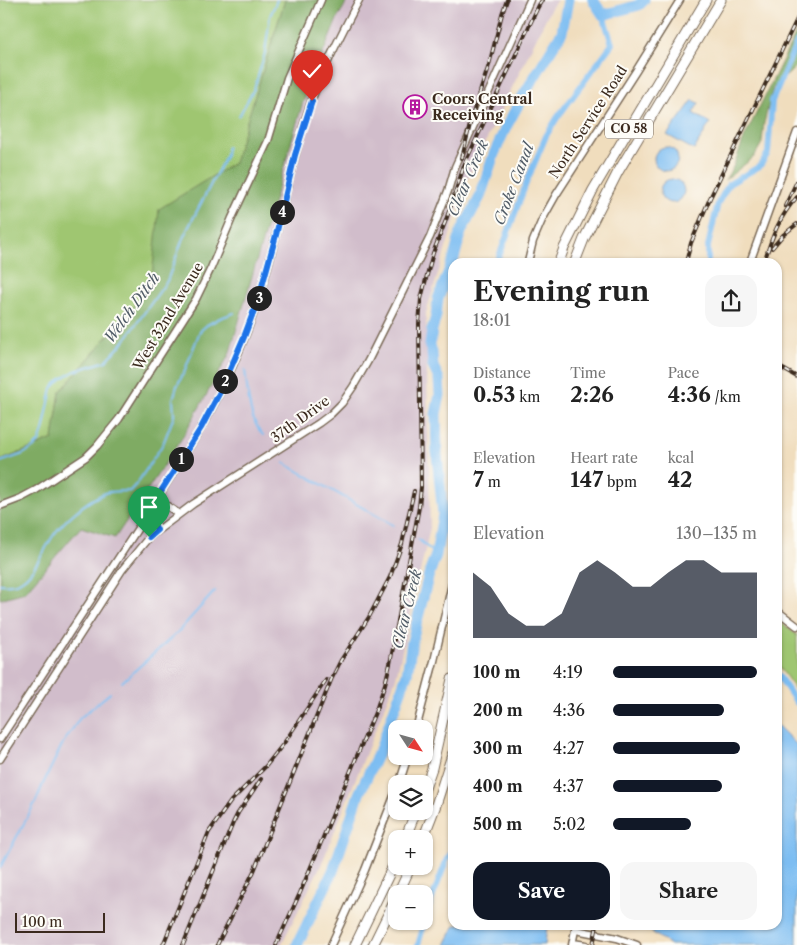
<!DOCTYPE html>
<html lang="en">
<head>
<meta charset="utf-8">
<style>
	:root { --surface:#fff; --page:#f6f6f6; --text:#222; --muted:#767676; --accent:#111827 }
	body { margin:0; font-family:"Libre Caslon Text",serif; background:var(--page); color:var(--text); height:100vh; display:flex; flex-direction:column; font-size:19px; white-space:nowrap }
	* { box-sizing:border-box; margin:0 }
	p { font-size:16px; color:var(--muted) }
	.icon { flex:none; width:28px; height:28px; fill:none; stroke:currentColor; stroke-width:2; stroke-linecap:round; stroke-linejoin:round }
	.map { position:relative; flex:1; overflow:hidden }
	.details { position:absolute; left:448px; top:258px; width:334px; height:672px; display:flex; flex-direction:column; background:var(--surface); border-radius:15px; box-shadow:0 1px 4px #0004 }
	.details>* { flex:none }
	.needle { width:32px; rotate:126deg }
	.controls { position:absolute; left:388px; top:720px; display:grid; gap:10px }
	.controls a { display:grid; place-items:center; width:45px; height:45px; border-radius:10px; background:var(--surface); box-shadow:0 1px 4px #0004; font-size:25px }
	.scale { position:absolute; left:15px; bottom:12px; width:90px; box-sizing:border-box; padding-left:5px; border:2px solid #3b2a1e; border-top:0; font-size:14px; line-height:18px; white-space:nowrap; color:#3b2a1e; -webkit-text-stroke:4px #fdfcf7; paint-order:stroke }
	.pin { position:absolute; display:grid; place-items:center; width:42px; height:42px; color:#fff; margin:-51px -21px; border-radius:50% 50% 50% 0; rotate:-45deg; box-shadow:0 0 5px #0007 }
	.pin .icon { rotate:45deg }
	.km { position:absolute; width:25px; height:25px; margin:-12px; border-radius:50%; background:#222; color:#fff; font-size:14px; line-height:25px; text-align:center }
	.round { display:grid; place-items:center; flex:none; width:52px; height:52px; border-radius:15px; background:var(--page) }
	.summary { display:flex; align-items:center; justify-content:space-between; height:85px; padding:0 25px }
	h1 { font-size:28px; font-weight:700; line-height:38px }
	.stats { display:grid; grid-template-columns:repeat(3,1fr); gap:8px; height:85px; padding:5px 25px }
	.stats div { display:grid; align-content:center }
	.stats b { font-size:21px; font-weight:700 }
	.stats small { font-size:14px; font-weight:400 }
	.stats p { font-size:14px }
	.chart { height:140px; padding:10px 25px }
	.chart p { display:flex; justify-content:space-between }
	.chart svg { width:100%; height:90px; margin-top:5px; fill:var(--accent); opacity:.7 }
	.cta { display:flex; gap:10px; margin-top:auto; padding:10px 25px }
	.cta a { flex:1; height:58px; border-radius:15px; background:var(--accent); color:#fff; font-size:20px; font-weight:700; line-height:58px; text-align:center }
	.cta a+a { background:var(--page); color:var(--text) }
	ul { padding:0 25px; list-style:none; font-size:16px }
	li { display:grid; grid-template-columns:80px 60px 1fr; align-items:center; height:38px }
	li i { height:12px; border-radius:6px; background:var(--accent) }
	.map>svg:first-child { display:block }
</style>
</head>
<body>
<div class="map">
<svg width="797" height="945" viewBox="0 0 797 945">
	<rect width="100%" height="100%" fill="#fdfcf7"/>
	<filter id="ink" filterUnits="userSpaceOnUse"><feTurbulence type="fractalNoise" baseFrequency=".02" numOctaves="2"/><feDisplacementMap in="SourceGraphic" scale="10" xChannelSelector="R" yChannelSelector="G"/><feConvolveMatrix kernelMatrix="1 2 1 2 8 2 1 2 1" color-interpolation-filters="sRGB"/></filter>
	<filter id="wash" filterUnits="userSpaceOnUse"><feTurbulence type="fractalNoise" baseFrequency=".0096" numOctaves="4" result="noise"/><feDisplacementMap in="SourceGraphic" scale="20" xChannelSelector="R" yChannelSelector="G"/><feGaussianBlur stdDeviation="1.12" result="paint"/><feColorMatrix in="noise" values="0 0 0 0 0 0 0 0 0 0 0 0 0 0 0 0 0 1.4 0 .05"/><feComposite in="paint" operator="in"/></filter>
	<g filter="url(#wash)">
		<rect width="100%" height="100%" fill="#f0ddbd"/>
		<path fill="#d1bdcb" d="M292,0H557L551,8L467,180L426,313L430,528L396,678L322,863L281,945H0V565L226,197Z"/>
		<path fill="#9fc671" stroke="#6d7848" d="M0,0H285L234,163L161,208L151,286L60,392L53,439L0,461Z
			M776,619L797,635V692L776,662Z"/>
		<path fill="#7fab63" stroke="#5d6a40" d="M285,0H348L338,17L303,102L229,355L182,438L115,538L81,527L25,592L0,599V461L53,439L60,392L151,286L159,209L234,163Z
			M797,31V66L773,88L764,123L762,143L754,157L725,180L733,167L745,136Z"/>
		<path fill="#7dbdf2" stroke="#5c7488" d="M693,100L699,103L693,113L710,123L694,150L667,135Z
			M654 159a12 12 0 1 1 24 0a12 12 0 1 1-24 0Z
			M660 191a12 12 0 1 1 24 0a12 12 0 1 1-24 0Z
			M776,724L797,745V945H670L642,925H776Z
			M455,925H547L545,945H445Z"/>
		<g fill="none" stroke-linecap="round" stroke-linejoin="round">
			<path stroke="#7dbdf2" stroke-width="2" d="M239,116L254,89L265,53L270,16L277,0
				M245,370C248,391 248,419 263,435
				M0,462L23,454L33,448L39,442L43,431L52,388L61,379L75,371L106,361L121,345L132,330L167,281L184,236L226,155L227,147
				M284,463L393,525
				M418,539L436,555
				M0,584C7,585 17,584 22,580C34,573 45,548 53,536C64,520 85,502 103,494C110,490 122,492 130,491L138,482L163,444L174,416L173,399L177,386L185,370L200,331L207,325L220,318L234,313
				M122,682L176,634L215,591
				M0,868L36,801L43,784L63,743L80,718L110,693"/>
			<path stroke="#7dbdf2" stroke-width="6" d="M497,262L527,181L546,136L557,118L612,44L603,15
				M708,262V246L718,203L729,184L760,166L768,153L772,101L797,42
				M776,672L797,703
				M418,945L430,904L447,859L452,852"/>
			<path stroke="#7dbdf2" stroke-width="11" d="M593,0L603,15L639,5L644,0
				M453,262L461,232L480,197L494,154L506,127L523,96L562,32L568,0
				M297,945L333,871L359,794L381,747L407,674L412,641L429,574L436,555L443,514L437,455L436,414L440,395L439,379L433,366L432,352L430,345L432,330L436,316L438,299L452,263"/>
		</g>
	</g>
	<g filter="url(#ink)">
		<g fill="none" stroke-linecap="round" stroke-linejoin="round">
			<g stroke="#7a6956" stroke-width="9">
				<path id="minor" d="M528,262L533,241L542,220L556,195L636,71L680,0
					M750,262L797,132
					M156,502C154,513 153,520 157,530
					M0,506L21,498L36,490L86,457L97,446L119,419L196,299L211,268L232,218L262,154L268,141L287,78L321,0
					M179,514L157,499C171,475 187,452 201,428C224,388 245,341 259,297C280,232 289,164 312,99C325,65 342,32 359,0
					M776,610L797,626
					M416,729L434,661L452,584
					M0,739L157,499
					M0,759L122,570L149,537L193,504L319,423L331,414L342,403L353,387L368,361L430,237L448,191L455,167L530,0
					M399,784L408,756
					M576,930L617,938L637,945
					M573,943L586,945
					M331,945L365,870L396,791
					M572,945L576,925"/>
			</g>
			<g stroke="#7a6956" stroke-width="11">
				<path id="highway" d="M559,262L564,248L593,190L706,0
					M575,262L584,239L618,172L721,0
					M424,791L432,768L452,679
					M405,839L416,811
					M423,839L436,805L452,755
					M398,894L411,866
					M355,945L396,860
					M373,945L396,898"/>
			</g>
			<use href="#minor" stroke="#fff" stroke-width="6"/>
			<use href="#highway" stroke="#fff" stroke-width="9"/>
			<g stroke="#3b2a1e" stroke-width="4">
				<path id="rail" d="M462,158L472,116L489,65L502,14L507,0
					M785,206L797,181
					M772,248L783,235L797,224
					M686,262L691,243L710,198L797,19
					M764,262C772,237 779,217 797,197
					M776,365L797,377
					M163,945L209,832L231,801L266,766L284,743L326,680
					M183,945L233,823L238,813L261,779
					M217,945L254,871L332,678L341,660L369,617L390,577L402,544L414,491
					M276,945L300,893L376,710L385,684L390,664L419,507L421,487L419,324L421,299L427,275L433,253L446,220L465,163L538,7L542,0
					M593,945L597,925"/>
			</g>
			<use href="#rail" stroke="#fdfcf7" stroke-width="2" stroke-dasharray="5.5" stroke-linecap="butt"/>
		</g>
	</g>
	<g fill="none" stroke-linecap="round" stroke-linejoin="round" filter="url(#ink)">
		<g stroke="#fff" stroke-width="10">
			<path id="route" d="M149,537L157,530L154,524V514L156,499L201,428L222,388L244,337L259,297L276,235L295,155L312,101"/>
		</g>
		<use href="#route" stroke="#1a73e8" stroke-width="6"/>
	</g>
	<defs>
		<g id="building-ring" transform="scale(1.25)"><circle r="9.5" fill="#fdfcf7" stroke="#b5179e" stroke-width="1.5"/><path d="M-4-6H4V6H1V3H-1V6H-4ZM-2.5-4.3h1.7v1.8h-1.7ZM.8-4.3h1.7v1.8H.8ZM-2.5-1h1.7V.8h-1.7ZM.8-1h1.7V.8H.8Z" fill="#b5179e"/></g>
	</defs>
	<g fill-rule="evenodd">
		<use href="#building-ring" x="415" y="107"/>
	</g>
	<g text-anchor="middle" stroke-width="4" stroke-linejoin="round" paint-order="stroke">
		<rect fill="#fdfcf7" stroke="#75695f" stroke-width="1" x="605" y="119.5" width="48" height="19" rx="4"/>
		<g font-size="12" font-weight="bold" fill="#3b2a1e">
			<text x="629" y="133">CO 58</text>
		</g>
		<g font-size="14" font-weight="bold" fill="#3b2a1e" stroke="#fdfcf7" text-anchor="start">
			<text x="432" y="104">Coors Central<tspan x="432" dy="16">Receiving</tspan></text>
		</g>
		<g font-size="14" fill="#3b2a1e" stroke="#fdfcf7">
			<text transform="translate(588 122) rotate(-57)" y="5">North Service Road</text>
			<text transform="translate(168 316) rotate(-59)" y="5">West 32nd Avenue</text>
			<text transform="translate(300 419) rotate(-36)" y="5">37th Drive</text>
		</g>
		<g font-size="15" font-style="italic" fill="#525d68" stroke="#fdfcf7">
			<text transform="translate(468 178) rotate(-67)" y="5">Clear Creek</text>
			<text transform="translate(514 184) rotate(-69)" y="5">Croke Canal</text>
			<text transform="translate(132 308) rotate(-54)" y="5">Welch Ditch</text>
			<text transform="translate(407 609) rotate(-76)" y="5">Clear Creek</text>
		</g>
	</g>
</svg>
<div class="controls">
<a><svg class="needle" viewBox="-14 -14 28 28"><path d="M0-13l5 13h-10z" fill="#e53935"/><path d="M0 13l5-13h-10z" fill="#767676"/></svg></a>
<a><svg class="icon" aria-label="layers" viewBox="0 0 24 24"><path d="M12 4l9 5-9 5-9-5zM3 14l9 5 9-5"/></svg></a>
<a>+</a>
<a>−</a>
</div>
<div class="scale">100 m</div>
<div class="pin" style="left:149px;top:537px;background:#1e9e55"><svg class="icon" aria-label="arrive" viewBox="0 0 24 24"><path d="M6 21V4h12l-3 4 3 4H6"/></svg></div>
<div class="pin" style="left:312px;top:101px;background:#d93025"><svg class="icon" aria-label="check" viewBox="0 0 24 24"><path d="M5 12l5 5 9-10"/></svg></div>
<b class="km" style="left:181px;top:459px">1</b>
<b class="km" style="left:225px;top:381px">2</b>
<b class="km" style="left:259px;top:298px">3</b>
<b class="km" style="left:282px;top:212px">4</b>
<section class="details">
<div class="summary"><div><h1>Evening run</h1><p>18:01</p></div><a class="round"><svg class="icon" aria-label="share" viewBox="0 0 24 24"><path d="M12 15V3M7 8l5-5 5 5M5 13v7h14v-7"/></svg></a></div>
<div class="stats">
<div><p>Distance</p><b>0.53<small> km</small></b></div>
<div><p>Time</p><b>2:26</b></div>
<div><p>Pace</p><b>4:36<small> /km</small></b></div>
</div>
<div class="stats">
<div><p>Elevation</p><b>7<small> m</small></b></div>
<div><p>Heart rate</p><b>147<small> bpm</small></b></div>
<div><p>kcal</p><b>42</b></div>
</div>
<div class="chart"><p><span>Elevation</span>130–135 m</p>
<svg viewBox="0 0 160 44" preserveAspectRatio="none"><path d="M0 44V12L10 19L20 32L30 38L40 38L50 32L60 12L70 6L80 12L90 19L100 19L110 12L120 6L130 6L140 12L150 12L160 12V44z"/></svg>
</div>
<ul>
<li><b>100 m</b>4:19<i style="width:100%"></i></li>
<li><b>200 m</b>4:36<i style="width:77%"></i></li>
<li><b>300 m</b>4:27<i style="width:88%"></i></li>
<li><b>400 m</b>4:37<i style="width:76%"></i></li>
<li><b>500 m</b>5:02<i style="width:54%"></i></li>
</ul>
<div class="cta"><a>Save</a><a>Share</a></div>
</section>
</div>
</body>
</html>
